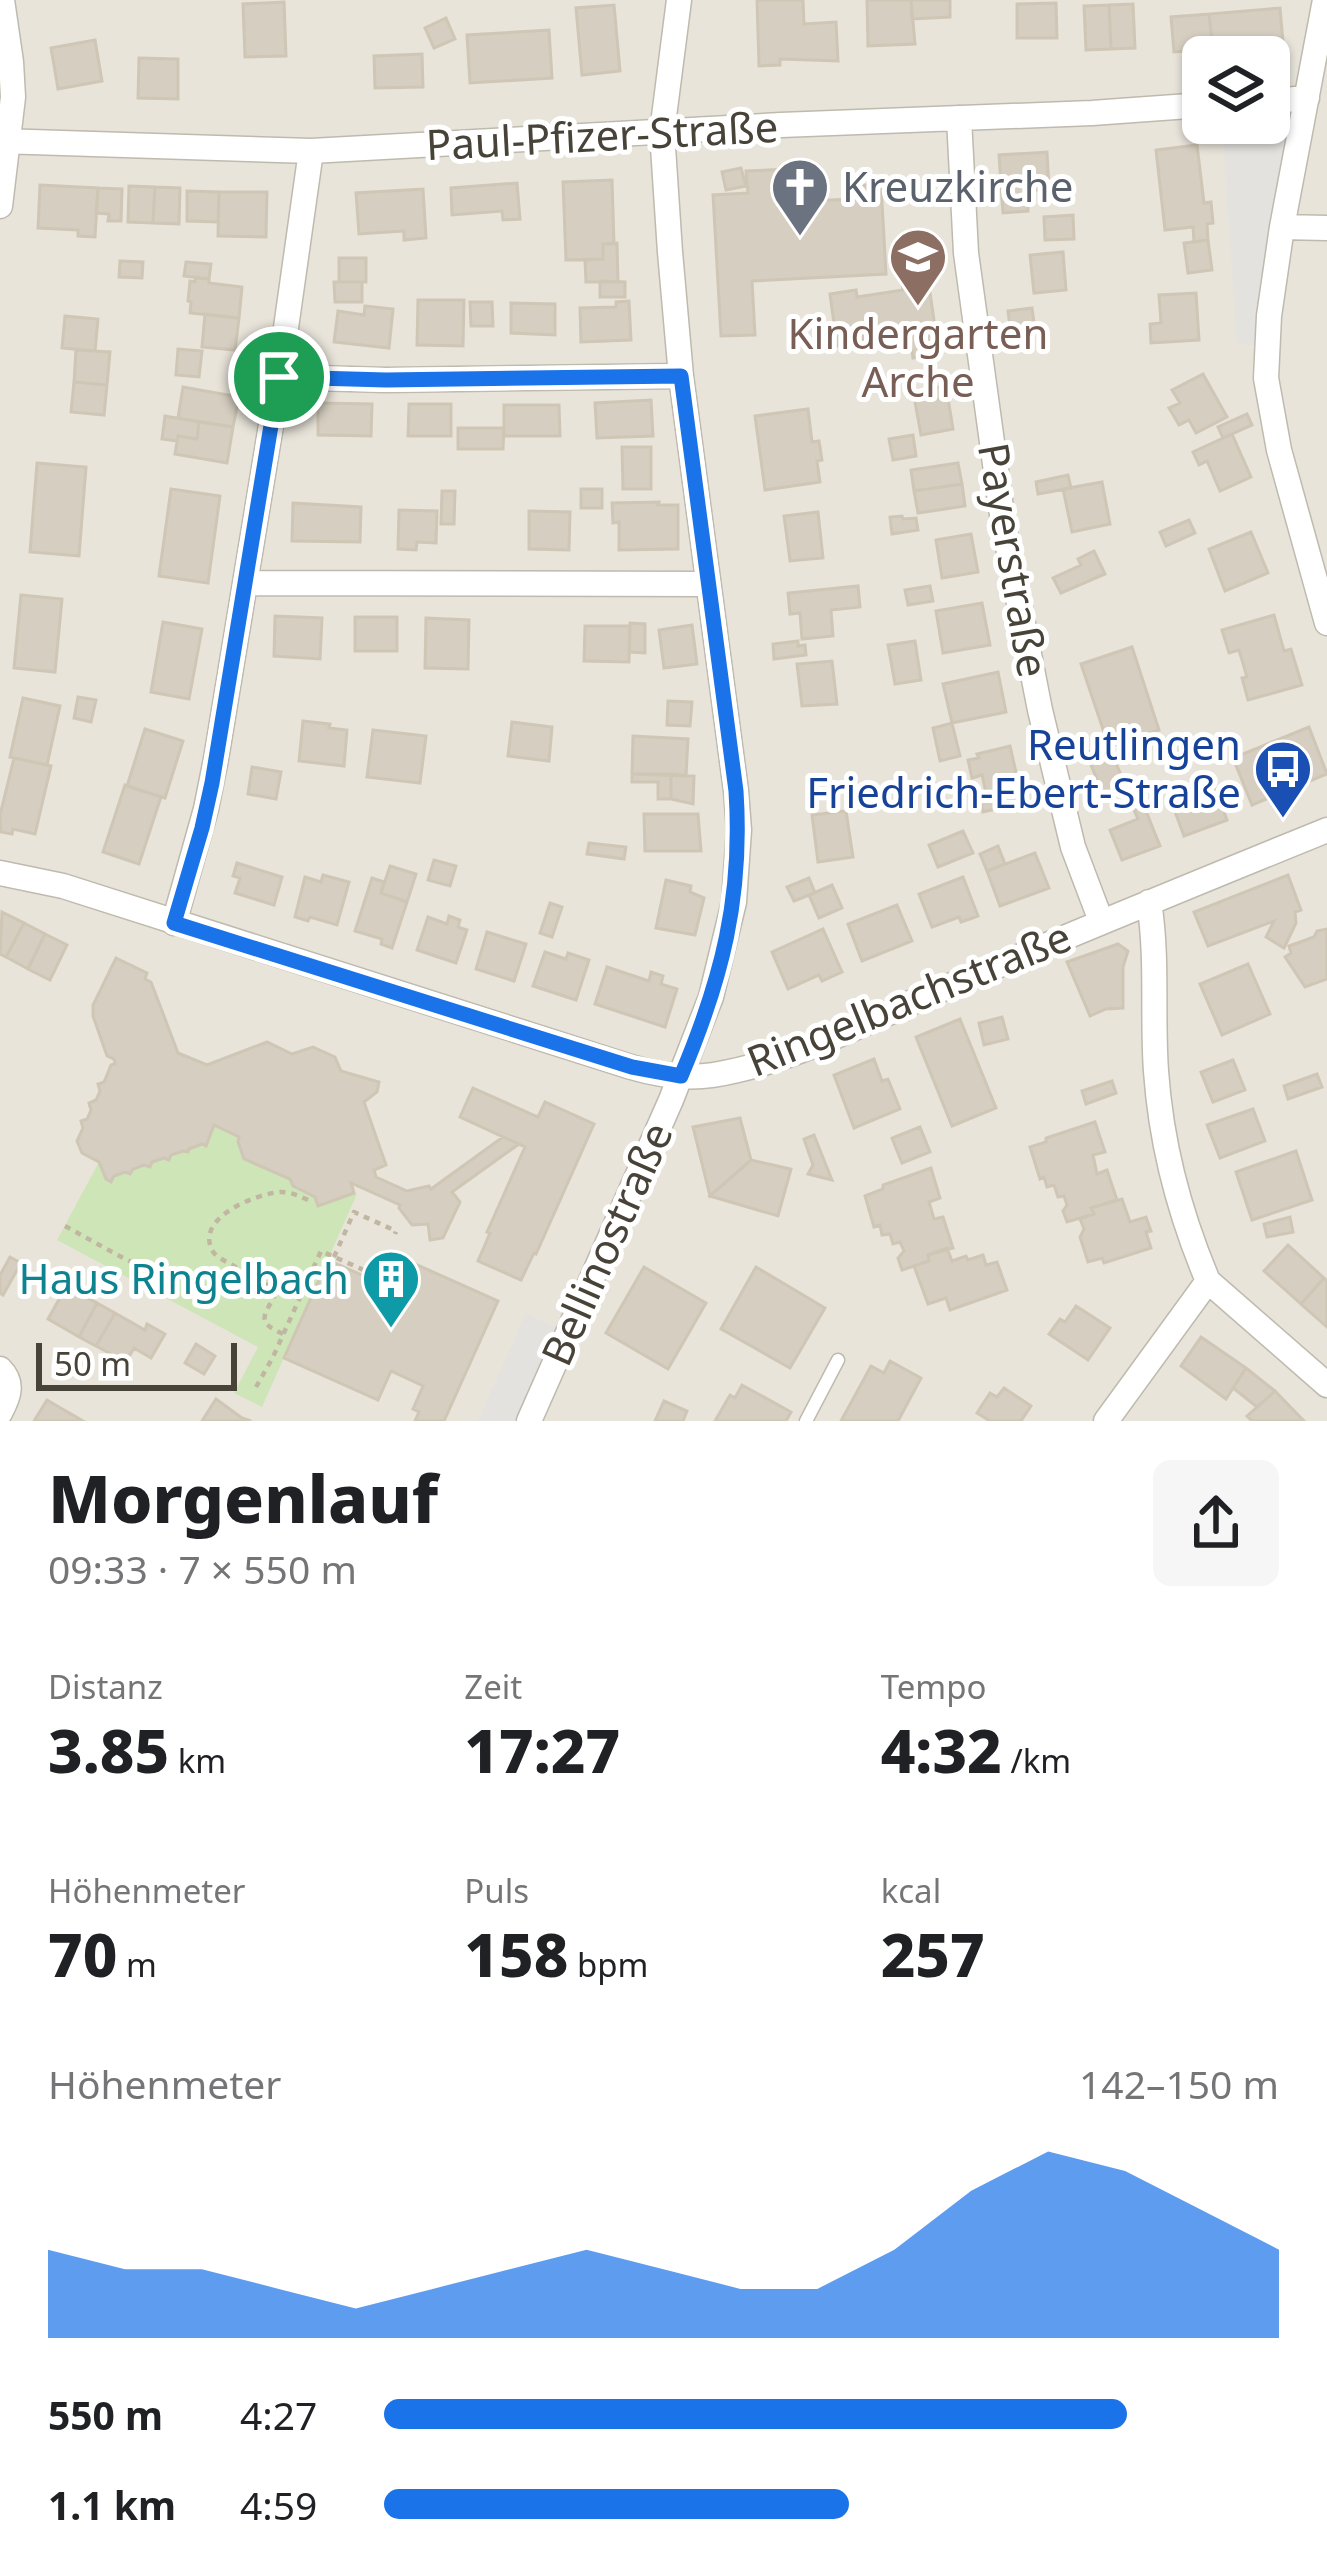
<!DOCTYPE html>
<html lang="de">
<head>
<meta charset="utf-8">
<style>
	:root { --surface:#fff; --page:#f6f6f6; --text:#202124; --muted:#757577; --accent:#1a73e8 }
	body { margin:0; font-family:"Noto Sans",sans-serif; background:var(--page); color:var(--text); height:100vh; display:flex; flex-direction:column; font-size:45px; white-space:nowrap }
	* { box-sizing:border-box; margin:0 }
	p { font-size:39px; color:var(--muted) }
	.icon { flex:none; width:66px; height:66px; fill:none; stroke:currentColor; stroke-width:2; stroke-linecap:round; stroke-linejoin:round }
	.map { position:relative; height:1421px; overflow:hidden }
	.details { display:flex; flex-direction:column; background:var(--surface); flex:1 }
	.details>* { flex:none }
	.fabs { position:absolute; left:1182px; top:36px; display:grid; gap:24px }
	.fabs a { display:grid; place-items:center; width:108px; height:108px; border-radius:18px; background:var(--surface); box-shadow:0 3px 9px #0004; font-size:60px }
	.scale { position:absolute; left:36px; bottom:30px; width:201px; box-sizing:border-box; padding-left:12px; border:6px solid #484339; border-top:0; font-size:33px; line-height:42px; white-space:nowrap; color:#484339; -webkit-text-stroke:9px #fff; paint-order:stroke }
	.pin { position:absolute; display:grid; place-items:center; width:102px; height:102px; color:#fff; margin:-51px; border:6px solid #fff; border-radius:50%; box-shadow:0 3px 12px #0007 }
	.round { display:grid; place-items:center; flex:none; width:126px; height:126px; border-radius:18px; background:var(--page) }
	.head { display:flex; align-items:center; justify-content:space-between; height:204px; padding:0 48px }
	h1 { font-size:66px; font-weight:800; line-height:90px }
	.figures { display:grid; grid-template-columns:repeat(3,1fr); gap:18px; height:204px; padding:12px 48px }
	.figures div { display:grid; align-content:center }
	.figures b { font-size:60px; font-weight:800 }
	.figures small { font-size:33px; font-weight:400 }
	.figures p { font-size:33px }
	.chart { height:336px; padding:24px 48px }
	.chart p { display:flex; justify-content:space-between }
	.chart svg { width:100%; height:216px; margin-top:12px; fill:var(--accent); opacity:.7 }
	ul { padding:0 48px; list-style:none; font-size:39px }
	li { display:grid; grid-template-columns:192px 144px 1fr; align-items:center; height:90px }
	li i { height:30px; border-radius:15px; background:var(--accent) }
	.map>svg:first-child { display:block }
</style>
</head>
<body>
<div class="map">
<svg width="1327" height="1421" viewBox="0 0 1327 1421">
	<rect width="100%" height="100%" fill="#f4f2eb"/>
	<path fill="#e8e4da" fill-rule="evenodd" d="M0,0H1327V1421H0ZM1203,57H1269V123H1203Z"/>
	<path fill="#cee5b8" d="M214,1125L239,1137L245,1159L290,1179L293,1186L315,1197L319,1206L354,1193L357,1194L262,1407L234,1393L258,1347L57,1240L99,1162L105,1178L110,1181L114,1176L125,1172L130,1174L133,1169L144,1165L150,1167L152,1162L164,1158L169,1160L171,1155L183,1151L187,1152L202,1144L206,1146Z"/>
	<path fill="#e3e2df" d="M1307,98L1267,346L1237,344L1222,123H1269V101Z
		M526,1313L568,1333L529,1421H478Z"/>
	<path fill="#d5cec1" stroke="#cfc6b5" stroke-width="3" d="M757,0H803L804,24L836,22L838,61L780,59V65L759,66Z
		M867,0H911L915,44L868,46Z
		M911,0H950V17L912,19Z
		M284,2L286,56L245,57L243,4Z
		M1056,3L1057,38H1017V4Z
		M1133,4L1135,48L1111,49L1109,5Z
		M614,5L620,71L582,75L576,8Z
		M1109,5L1111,49L1086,50L1084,6Z
		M1280,8L1283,42L1213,49L1209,14Z
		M1209,14L1213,49L1174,52L1171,17Z
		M446,18L455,39L434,48L425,28Z
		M549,30L552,78L470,83L467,35Z
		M95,40L102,81L58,89L51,48Z
		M422,54L423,87L375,88L374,56Z
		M139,58L178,59V99L138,98Z
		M1197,145L1204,203L1211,202L1213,223L1207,224L1208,240L1194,242L1193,227L1165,230L1156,150Z
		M1047,152L1049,189L1027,191L1028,211L1003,213L999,155Z
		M741,168L746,186L726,190L722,172Z
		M791,169L793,202L850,199V186L881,184L886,274L752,281L755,335L721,336L713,195L748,193L746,171Z
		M612,180L614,244H603V259L566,260L563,182Z
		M517,183L520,219L503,220L502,211L452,215L451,188Z
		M40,185L98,188L95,237L78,236V230L38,228Z
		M129,186L155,187L153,223L128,222Z
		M155,187L180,188L179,224L153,223Z
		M98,188L122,189L121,221H108L109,214L96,213Z
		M423,189L426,238L404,240V231L359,234L356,193Z
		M187,191L219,192L218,222L187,221Z
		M219,192H267L266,237L218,236Z
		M1073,215L1074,239L1045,240L1044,217Z
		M1208,240L1212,270L1188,273L1184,243Z
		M617,243L618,282H586L585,260L603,259V244Z
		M1063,252L1066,290L1034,293L1030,255Z
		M339,258H366V282H339Z
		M925,259L939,354L913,358L909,329L863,336V342L837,346L830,294L856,290L857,297L903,290L899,263Z
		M120,261L143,262L142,278L119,277Z
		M186,262L211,264L209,279L184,276Z
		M195,278L209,279V283L242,287L239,318L190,313L191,302L188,301L190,281L195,282Z
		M600,281L625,282V297H600Z
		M334,282H362V302H335Z
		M1196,293L1199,340L1151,343L1150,324L1161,323L1159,295Z
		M418,300H464L463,346L417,345Z
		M629,301L631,340L581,342L580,308L616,307V302Z
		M470,302H492L493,326H471Z
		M511,303L555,304V335L511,333Z
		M365,306L393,309L389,348L334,342L338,311L364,315Z
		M1032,308L1035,330L1011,334L1008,311Z
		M205,314L239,318L235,350L202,347Z
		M65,316L98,319L95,351L62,348Z
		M178,349L202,351L199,377L176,375Z
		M76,350L110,352L107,385L74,382Z
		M1203,374L1227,417L1196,433L1189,420L1179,425L1169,408L1180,403L1172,390Z
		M74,382L107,385L104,415L71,412Z
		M946,386L953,429L921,435L913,391Z
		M183,387L239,397L233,427L178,418Z
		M651,400L653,436L597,438L595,403Z
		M318,403L372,404L371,436L318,435Z
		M409,404H451V436H408Z
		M504,405H559L560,436H504Z
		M808,409L812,442L819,441L822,460L817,461L820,482L765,490L755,416Z
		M1247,414L1252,425L1223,438L1218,427Z
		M165,416L199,422L197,439L178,436L177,441L162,439Z
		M199,422L233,427L227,463L175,454L178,436L197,439Z
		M458,428H504L503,449H458Z
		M1232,434L1251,477L1220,491L1207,461L1199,465L1193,452Z
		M913,435L916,456L893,460L889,439Z
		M622,447H651V489H623Z
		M37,463L86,467L79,556L30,552Z
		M958,463L962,484L914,491L911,470Z
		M1068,475L1071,488L1038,494L1036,482Z
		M1102,482L1110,524L1072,532L1063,489Z
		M962,484L965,506L918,513L914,491Z
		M171,489L220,496L208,583L159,576Z
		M581,489H602V508H581Z
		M442,491H455L454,524H441Z
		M659,502L658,505H678V549L619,550V522L613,523L612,503Z
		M293,503L361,507L360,542L292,541Z
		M399,510L437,511L436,543L417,542L416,550L398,549Z
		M529,511L570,512L569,550L529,549Z
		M818,512L823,558L790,561L784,516Z
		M902,516L903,519L916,518L918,530L892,534L890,517Z
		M1189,520L1195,533L1166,546L1160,532Z
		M1251,532L1268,573L1225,591L1209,549Z
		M971,534L978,572L942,578L936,540Z
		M1094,551L1105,574L1061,593L1053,578L1081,565L1078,559Z
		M858,586L860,607L831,610L833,636L802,639L800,613L790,614L788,593Z
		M930,586L933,601L908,605L905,590Z
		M21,595L62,599L55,672L14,668Z
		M982,603L990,645L943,653L936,611Z
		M1274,615L1284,651L1291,649L1302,685L1248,700L1242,678L1247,677L1239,650L1229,653L1222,630Z
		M275,616L322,618L320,659L274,656Z
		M355,617H397V651H355Z
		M426,618L469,620L468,669L425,668Z
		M163,622L202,629L189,699L151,692Z
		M630,623L645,624V653L629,652Z
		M692,625L697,664L664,668L659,630Z
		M585,626H630L629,662L584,661Z
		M798,641V646L805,645L806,655L774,659L773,644Z
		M915,641L921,680L895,684L888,645Z
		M1132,647L1159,730L1109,747L1081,664Z
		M832,661L837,704L802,706L797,664Z
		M998,672L1006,712L952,723L943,684Z
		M78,697L96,700L91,722L74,718Z
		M23,698L60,706L47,765L10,757Z
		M668,701L692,702L690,726L667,725Z
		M303,721L330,724L329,728L347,730L344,766L299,761Z
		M512,722L552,727L549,761L508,756Z
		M952,723L960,756L940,761L933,728Z
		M1309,727L1327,774L1252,805L1233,758Z
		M145,729L183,741L165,798L127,786Z
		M373,730L426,736L420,783L367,777Z
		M633,736L688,739L686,776L632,774Z
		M1108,744L1126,787L1104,796L1086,753Z
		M1010,746L1023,803L983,812L979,795L986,793L982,775L972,778L968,760L979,758L977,754Z
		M14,758L51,766L35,834L13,829L12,834L1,832L0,815Z
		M252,767L281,772L276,799L248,794Z
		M632,774H671V799H658V782H632Z
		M671,774L694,776L693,804L671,799Z
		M125,785L161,797L139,864L103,852Z
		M1214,785L1227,820L1184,836L1171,801Z
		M1144,806L1160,846L1122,860L1110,830L1138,819L1134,810Z
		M846,811L853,857L818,862L812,815Z
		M644,814H698L701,851H645Z
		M963,831L973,853L938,867L929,845Z
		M589,843L626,847L624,859L587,854Z
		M998,846L1005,864L987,871L980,854Z
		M1035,853L1049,888L1000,906L987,871Z
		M434,860L456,866L450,886L428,880Z
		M237,863L282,877L274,905L235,893L240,878L233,876Z
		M390,866L416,874L407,902L381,893Z
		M323,875L349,882L337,925L310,917L308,921L295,917L305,877L321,882Z
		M1288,875L1301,910L1295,912L1296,923L1284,948L1266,937L1274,921L1208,946L1194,912Z
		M963,877L978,916L961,922L959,917L932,927L919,894Z
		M372,878L384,882L381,893L407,902L392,948L381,944L382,939L355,931Z
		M809,878L815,893L794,901L787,887Z
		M666,880L691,886L690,892L704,898L695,935L656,928Z
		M832,885L842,908L819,918L809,895Z
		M550,903L562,907L552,937L540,933Z
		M897,905L912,941L862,961L848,924Z
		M2,912L24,923L6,957L0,954Z
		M449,916L460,920L458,927L467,930L456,963L417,950L428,917L447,924Z
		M24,923L45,934L28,969L6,957Z
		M823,929L842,972L822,981L819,975L788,989L772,952Z
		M1327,929V979L1305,987L1285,957L1291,953L1289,946L1314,937L1317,931Z
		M487,932L526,944L514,981L476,969Z
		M45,934L67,945L50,980L28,969Z
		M1118,944L1128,951L1123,967V1008L1106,1009L1090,1016L1067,962Z
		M545,952L566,959L568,953L589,960L576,1000L533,986Z
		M116,958L147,973L145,979L151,982L178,1053L207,1065L267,1042L292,1054L313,1047L335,1057L341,1071L379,1082L377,1092L364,1102L386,1165L374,1170L376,1177L407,1191L429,1186L431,1189L503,1137L519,1144L452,1192L460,1202L443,1238L430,1240L428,1224L412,1225L399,1208L400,1205L351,1183L354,1193L318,1206L315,1197L293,1186L290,1179L244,1159L238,1142L239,1137L214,1125L206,1146L202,1144L189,1149L188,1152L183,1151L171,1155L169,1160L164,1158L152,1162L150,1167L144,1165L133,1169L130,1174L125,1172L114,1176L111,1182L106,1179L99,1162L82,1153L77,1141L83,1128L81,1121L87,1119L91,1110L89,1103L96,1100L100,1091L98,1084L104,1082L111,1065L115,1064L114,1059L107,1056L93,1016V1005Z
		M1248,964L1270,1014L1222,1035L1200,984Z
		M607,967L649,981L651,972L663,976L661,984L677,989L665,1027L595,1004Z
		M1002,1017L1008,1039L984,1045L979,1023Z
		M960,1019L996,1108L952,1126L916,1037Z
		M874,1059L882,1081L888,1079L900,1109L854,1128L834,1075Z
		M1233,1060L1245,1090L1213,1102L1201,1072Z
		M1317,1074L1322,1087L1288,1099L1284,1086Z
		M1112,1081L1116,1093L1086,1104L1082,1091Z
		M473,1088L538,1117L545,1102L594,1124L536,1254L534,1253L521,1280L478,1261L490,1233L487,1232L525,1147L460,1117Z
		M1253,1109L1265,1141L1220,1158L1207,1125Z
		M740,1118L751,1160L710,1196L693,1127Z
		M1095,1122L1105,1152L1093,1155L1097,1174L1107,1170L1117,1200L1091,1208L1094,1214L1067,1222L1063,1211L1067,1205L1064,1196L1058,1197L1054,1185L1047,1187L1044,1177L1040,1179L1030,1147L1046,1142V1138Z
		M920,1127L930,1152L902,1163L892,1138Z
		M814,1135L832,1180L808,1174L813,1165L804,1139Z
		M1296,1151L1312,1200L1252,1220L1236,1172Z
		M751,1160L791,1169L778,1216L710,1196Z
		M931,1168L940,1198L929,1202L934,1219L943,1217L953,1248L928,1255L929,1261L902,1270L898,1258L904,1251L900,1242L893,1244L890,1234L882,1235L880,1225L874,1227L865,1196L883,1189V1185Z
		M1122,1199L1130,1222L1146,1217L1151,1231L1146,1232L1151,1248L1104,1263L1102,1258L1088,1262L1080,1237L1084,1229L1080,1219L1094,1214L1091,1208Z
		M1290,1217L1293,1232L1267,1237L1264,1224Z
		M1288,1245L1324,1278L1301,1304L1264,1271Z
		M947,1248L952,1261L966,1256L968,1260L983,1255L986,1265L997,1262L1007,1290L950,1310L946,1298L928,1304L914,1266L929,1261L928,1255Z
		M10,1257L21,1263L3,1295L0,1293V1275Z
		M404,1259L498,1301L444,1421H415L419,1412L413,1409L423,1386L391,1371L378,1400L284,1358L328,1260L391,1288Z
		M644,1267L706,1303L668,1369L606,1333Z
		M756,1267L825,1308L790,1368L721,1329Z
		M1324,1278L1327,1281V1327L1301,1304Z
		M66,1287L97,1303L79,1337L48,1319Z
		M97,1303L115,1313L96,1346L79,1337Z
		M1076,1306L1110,1328L1088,1360L1049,1334L1060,1319L1065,1322Z
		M115,1313L145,1330L147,1324L165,1334L151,1358L134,1348L126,1362L96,1346Z
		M1201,1337L1246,1368L1226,1399L1181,1366Z
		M196,1344L215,1356L204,1374L185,1363Z
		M890,1361L921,1378L898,1421H841L871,1366L884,1373Z
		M1246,1368L1275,1391L1257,1407L1233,1388Z
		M742,1385L791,1412L786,1421H715L730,1395L735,1398Z
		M1004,1388L1031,1406L1021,1421H990L977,1413L990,1393L997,1397Z
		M1275,1391L1304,1421H1252L1247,1416Z
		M216,1399L242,1418L251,1421H202Z
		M47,1400L83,1421H34Z
		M664,1401L687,1411L683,1421H655Z"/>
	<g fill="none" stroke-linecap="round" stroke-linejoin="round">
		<g stroke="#bfbaae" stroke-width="15">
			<path id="lane" d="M806,1421L838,1360"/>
		</g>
		<g stroke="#bfbaae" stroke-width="27">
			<path id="street" d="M1325,0L1282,227L1269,316L1266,378L1279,450L1327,623
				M1269,101L1307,98
				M959,118L966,253L1003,522L1040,710L1073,847L1101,921
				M0,141L311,151L781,125L1092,113L1203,105
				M0,206L13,97L11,62L2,0
				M1282,227L1327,228
				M279,377L386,380L681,376
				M246,583L707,584
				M0,873L63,886L631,1067C658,1075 686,1079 713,1075C794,1062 870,1019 945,988C1072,934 1199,882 1327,830
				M174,923L206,809L216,759L279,377L311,151
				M1208,1281L1327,1385
				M0,1369C14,1383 9,1396 0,1413
				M529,1421L671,1100L711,997L734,902L739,830L736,791L681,376L670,252L662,132L679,0
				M1106,1421L1208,1281C1180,1215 1161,1143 1156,1071C1152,1015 1158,958 1149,902"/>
		</g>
		<path stroke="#c0b6a1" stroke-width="4.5" stroke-dasharray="6 6" stroke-linecap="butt" d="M65,1226C117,1254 166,1287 226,1289L233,1287L239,1281L268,1285L274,1297C262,1318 258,1323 283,1334
			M334,1257L354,1212L396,1231L395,1234
			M239,1279L238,1269C231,1263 220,1260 214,1253C191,1219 257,1193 281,1192C291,1192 299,1196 308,1200L311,1195
			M374,1280L385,1254
			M256,1387L273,1357L321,1251L393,1283"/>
		<use href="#lane" stroke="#fff" stroke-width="12"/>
		<use href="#street" stroke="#fff" stroke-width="24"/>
	</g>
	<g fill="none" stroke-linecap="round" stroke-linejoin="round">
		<g stroke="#fff" stroke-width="24">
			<path id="route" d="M681,376L736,791C743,897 722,979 681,1076L632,1067L174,923L202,828L212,783L279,377L386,380Z"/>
		</g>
		<use href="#route" stroke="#1a73e8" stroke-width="15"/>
	</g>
	<defs>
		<g id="church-pin" transform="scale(3)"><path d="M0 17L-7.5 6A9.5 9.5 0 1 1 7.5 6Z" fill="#6b7280" stroke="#fff"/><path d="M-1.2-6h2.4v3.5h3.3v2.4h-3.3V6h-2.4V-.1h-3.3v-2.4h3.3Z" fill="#fff"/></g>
		<g id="school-pin" transform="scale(3)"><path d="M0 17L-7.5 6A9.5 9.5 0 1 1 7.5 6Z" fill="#8d6e63" stroke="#fff"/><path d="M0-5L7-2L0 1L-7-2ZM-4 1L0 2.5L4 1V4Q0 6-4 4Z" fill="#fff"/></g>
		<g id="bus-pin" transform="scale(3)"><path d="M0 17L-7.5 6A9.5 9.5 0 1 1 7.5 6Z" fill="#1a4fb4" stroke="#fff"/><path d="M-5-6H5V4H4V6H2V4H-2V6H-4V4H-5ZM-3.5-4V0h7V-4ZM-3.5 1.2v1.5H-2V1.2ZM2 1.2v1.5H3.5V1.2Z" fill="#fff"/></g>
		<g id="building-pin" transform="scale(3)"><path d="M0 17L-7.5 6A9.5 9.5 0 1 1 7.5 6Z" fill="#0f9aa8" stroke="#fff"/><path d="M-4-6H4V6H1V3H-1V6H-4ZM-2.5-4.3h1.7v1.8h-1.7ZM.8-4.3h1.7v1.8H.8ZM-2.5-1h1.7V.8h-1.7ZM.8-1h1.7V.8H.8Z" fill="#fff"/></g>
	</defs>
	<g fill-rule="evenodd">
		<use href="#church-pin" x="800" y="187"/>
		<use href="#school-pin" x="918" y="257"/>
		<use href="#bus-pin" x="1283" y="769"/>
		<use href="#building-pin" x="391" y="1279"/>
	</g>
	<g text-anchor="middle" stroke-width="10" stroke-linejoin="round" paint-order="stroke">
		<g font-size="42" fill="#484339" stroke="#fff">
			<text transform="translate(602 136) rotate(-3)" y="15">Paul-Pfizer-Straße</text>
			<text transform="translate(1013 560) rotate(80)" y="15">Payerstraße</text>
			<text transform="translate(909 999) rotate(-22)" y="15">Ringelbachstraße</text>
			<text transform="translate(607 1244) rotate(-66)" y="15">Bellinostraße</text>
		</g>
		<g font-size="42" fill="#5b616d" stroke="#fff" text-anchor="start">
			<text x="842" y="202">Kreuzkirche</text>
		</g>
		<g font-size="42" fill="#785e54" stroke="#fff">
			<text x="918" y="349">Kindergarten<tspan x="918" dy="48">Arche</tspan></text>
		</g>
		<g font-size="42" fill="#164399" stroke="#fff" text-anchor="end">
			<text x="1241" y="760">Reutlingen<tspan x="1241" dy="48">Friedrich-Ebert-Straße</tspan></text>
		</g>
		<g font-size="42" fill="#0d838f" stroke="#fff" text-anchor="end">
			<text x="349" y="1294">Haus Ringelbach</text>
		</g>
	</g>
</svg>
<div class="fabs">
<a><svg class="icon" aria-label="layers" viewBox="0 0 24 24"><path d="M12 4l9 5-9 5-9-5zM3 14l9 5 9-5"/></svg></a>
</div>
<div class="scale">50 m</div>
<div class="pin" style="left:279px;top:377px;background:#1e9e55"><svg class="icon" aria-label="arrive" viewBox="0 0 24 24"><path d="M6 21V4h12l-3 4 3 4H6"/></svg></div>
</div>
<section class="details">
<div class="head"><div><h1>Morgenlauf</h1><p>09:33 · 7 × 550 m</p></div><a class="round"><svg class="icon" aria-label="share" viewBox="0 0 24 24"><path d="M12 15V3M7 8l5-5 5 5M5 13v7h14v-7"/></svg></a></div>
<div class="figures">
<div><p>Distanz</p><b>3.85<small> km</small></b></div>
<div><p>Zeit</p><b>17:27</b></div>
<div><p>Tempo</p><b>4:32<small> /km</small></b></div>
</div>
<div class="figures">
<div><p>Höhenmeter</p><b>70<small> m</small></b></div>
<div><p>Puls</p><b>158<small> bpm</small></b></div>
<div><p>kcal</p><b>257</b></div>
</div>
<div class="chart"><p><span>Höhenmeter</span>142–150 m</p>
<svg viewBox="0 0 160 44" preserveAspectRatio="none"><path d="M0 44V26L10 30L20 30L30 34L40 38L50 34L60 30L70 26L80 30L90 34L100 34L110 26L120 14L130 6L140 10L150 18L160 26V44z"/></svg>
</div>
<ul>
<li><b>550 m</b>4:27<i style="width:83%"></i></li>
<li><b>1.1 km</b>4:59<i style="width:52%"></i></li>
</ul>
</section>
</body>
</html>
